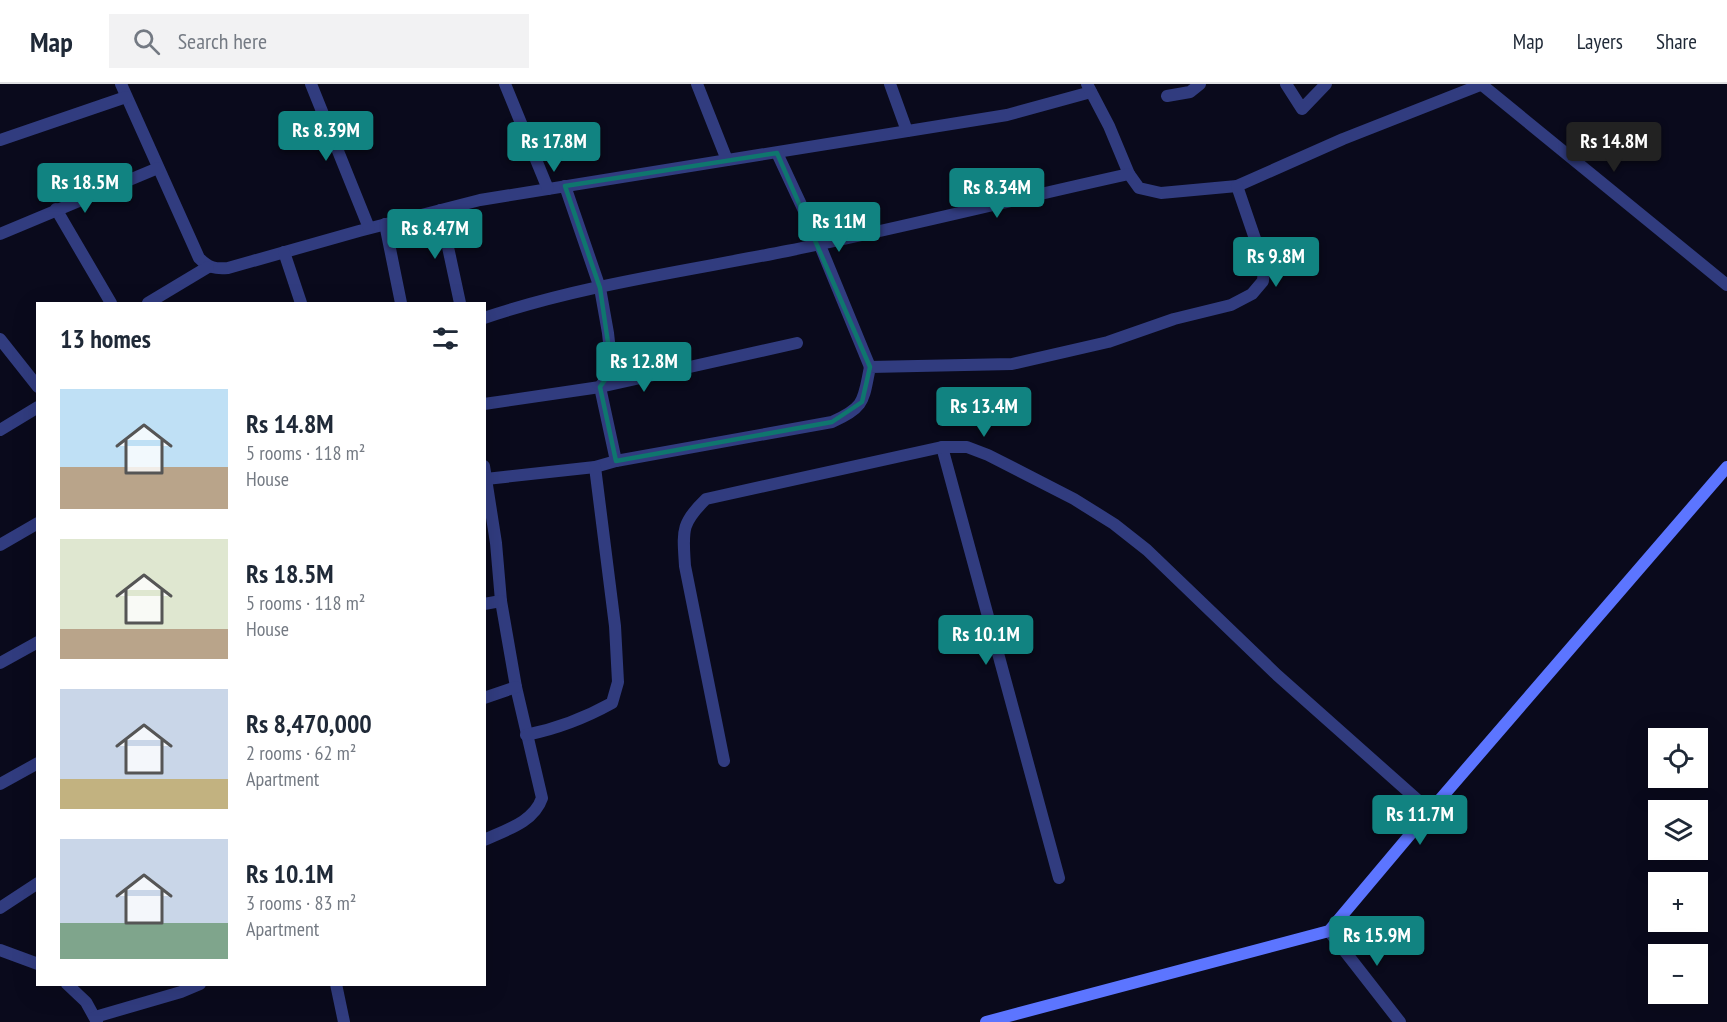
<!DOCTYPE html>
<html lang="en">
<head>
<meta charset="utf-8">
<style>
  body { margin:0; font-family:"PT Sans Narrow",sans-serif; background:#f2f2f3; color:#1f2937; height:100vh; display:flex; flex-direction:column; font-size:22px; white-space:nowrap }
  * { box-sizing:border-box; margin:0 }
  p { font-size:20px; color:#747a83 }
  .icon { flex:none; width:33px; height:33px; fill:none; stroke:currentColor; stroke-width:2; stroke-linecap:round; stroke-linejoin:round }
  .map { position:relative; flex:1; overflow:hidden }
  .details { position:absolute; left:36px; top:218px; width:450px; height:684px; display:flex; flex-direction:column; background:#fff; border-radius:0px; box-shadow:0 6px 24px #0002 }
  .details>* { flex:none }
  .buttons { position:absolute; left:1648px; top:644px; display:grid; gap:12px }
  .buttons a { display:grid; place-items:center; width:60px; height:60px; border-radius:0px; background:#fff; box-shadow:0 6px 24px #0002; font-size:30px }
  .price { position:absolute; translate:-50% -51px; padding:0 14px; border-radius:6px; background:#118381; color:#fff; font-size:20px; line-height:39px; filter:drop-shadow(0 2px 3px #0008) }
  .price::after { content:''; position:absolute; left:50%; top:36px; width:18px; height:14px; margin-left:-9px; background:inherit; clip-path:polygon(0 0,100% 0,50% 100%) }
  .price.current { background:#222; color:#fff }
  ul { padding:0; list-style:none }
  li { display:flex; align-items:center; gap:18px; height:150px; padding:0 24px }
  li span { display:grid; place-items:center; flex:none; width:168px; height:120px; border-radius:0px; color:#555 }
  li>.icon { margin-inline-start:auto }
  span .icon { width:72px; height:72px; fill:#fffc; stroke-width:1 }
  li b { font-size:26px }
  h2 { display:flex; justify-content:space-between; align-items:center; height:72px; padding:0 24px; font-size:26px }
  header { display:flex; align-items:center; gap:36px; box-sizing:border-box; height:84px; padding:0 30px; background:#fff; border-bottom:2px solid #e0e1e3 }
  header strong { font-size:28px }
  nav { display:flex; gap:33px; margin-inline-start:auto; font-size:21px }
  .search { width:420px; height:54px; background:#f2f2f3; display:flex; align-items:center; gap:15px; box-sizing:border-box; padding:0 21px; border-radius:0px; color:#747a83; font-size:22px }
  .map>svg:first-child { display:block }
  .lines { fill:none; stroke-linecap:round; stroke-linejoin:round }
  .street { stroke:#313c7f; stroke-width:12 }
  .secondary { stroke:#5c75ff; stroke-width:12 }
  .marked { fill:none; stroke:#0f766e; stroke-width:4.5; stroke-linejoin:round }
</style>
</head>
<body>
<header>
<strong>Map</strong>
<div class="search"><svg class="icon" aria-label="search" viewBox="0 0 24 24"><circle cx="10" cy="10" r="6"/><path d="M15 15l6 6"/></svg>Search here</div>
<nav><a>Map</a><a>Layers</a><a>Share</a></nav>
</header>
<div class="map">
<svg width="1727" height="938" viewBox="0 0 1727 938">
  <rect width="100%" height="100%" fill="#0a0a1c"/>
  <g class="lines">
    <g class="street">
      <path d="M121,0L199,174C209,184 215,185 228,184L359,147L480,116L1007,31L1091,8"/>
      <path d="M311,0L369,144"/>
      <path d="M505,0L548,105"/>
      <path d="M697,0L727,76"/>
      <path d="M890,0L907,47"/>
      <path d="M1087,0L1109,42L1129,90"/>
      <path d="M1286,0L1302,25L1326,0"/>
      <path d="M1481,0L1727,201"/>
      <path d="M1167,12L1190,8L1200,0"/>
      <path d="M0,56L126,13"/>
      <path d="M777,69L819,159L870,283"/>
      <path d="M565,102L600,204L608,249L612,286L600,303L616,377"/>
      <path d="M56,125L111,219"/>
      <path d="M440,126L460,219"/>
      <path d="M385,140L401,219"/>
      <path d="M0,150L158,84"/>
      <path d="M284,168L301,219"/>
      <path d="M148,219L208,183"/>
      <path d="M484,234C582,201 686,187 787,167C901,144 1015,115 1129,90L1139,104L1161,109L1237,102L1343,55L1483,0"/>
      <path d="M0,255L38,303"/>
      <path d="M484,320L600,303L797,259"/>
      <path d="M0,346L38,323"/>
      <path d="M942,363L1059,794"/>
      <path d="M484,382L496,459L501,517L516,603L542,714C534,738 506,746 484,756"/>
      <path d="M486,395L595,383L616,377L832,338C866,323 863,316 870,283L1012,280L1108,258L1174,235L1231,221L1252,210L1263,197L1264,181L1237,102"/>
      <path d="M0,461L38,439"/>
      <path d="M484,520L501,517"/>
      <path d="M0,579L38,558"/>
      <path d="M484,614L516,603"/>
      <path d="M526,651C556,645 585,634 612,619L618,598L615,542L595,383"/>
      <path d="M724,677L685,482C683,448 680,440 706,415L942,363H967L988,371L1074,415L1114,440L1147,466L1277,591L1430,727"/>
      <path d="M0,700L38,679"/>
      <path d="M0,824L38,799"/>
      <path d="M1329,847L1400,938"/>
      <path d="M0,866L38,880"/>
      <path d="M67,900L86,918L97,938"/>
      <path d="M336,900L344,938"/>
      <path d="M95,933L181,908L200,900"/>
    </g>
    <path class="secondary" d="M986,938L1329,847L1430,727L1727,383"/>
  </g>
  <path class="marked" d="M777,69L870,283L862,318L832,338L616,377L600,303L612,286L600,204L565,102Z"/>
</svg>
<div class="buttons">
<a><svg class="icon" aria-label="locate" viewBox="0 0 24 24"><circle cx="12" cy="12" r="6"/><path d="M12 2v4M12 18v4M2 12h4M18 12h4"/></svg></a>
<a><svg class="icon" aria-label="layers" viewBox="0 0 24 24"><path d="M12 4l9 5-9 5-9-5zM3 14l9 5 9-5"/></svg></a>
<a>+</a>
<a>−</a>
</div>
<b class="price" style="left:326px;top:78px">Rs 8.39M</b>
<b class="price" style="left:554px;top:89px">Rs 17.8M</b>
<b class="price current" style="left:1614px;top:89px">Rs 14.8M</b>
<b class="price" style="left:85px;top:130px">Rs 18.5M</b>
<b class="price" style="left:997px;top:135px">Rs 8.34M</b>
<b class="price" style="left:839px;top:169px">Rs 11M</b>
<b class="price" style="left:435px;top:176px">Rs 8.47M</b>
<b class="price" style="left:1276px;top:204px">Rs 9.8M</b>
<b class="price" style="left:644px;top:309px">Rs 12.8M</b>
<b class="price" style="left:984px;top:354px">Rs 13.4M</b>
<b class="price" style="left:986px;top:582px">Rs 10.1M</b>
<b class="price" style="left:1420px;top:762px">Rs 11.7M</b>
<b class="price" style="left:1377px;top:883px">Rs 15.9M</b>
<section class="details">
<h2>13 homes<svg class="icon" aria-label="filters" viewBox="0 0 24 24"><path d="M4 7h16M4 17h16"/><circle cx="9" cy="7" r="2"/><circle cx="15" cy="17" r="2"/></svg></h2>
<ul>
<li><span style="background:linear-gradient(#bfe0f5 65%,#b9a48a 0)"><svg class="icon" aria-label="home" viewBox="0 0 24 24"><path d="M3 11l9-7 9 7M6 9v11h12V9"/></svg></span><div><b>Rs 14.8M</b><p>5 rooms · 118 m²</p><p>House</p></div></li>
<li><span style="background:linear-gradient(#dfe7d0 75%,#b9a48a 0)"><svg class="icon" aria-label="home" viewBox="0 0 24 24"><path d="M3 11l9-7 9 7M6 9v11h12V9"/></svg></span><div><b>Rs 18.5M</b><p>5 rooms · 118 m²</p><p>House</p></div></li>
<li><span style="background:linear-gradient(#c9d6e8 75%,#c2b280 0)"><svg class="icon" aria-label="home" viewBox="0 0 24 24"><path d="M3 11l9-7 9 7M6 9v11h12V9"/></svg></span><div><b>Rs 8,470,000</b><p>2 rooms · 62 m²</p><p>Apartment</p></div></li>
<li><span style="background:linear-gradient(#c9d6e8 70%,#7fa58c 0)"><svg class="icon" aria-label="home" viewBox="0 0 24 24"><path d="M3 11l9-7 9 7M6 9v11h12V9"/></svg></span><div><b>Rs 10.1M</b><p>3 rooms · 83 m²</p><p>Apartment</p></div></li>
</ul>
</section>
</div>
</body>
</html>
